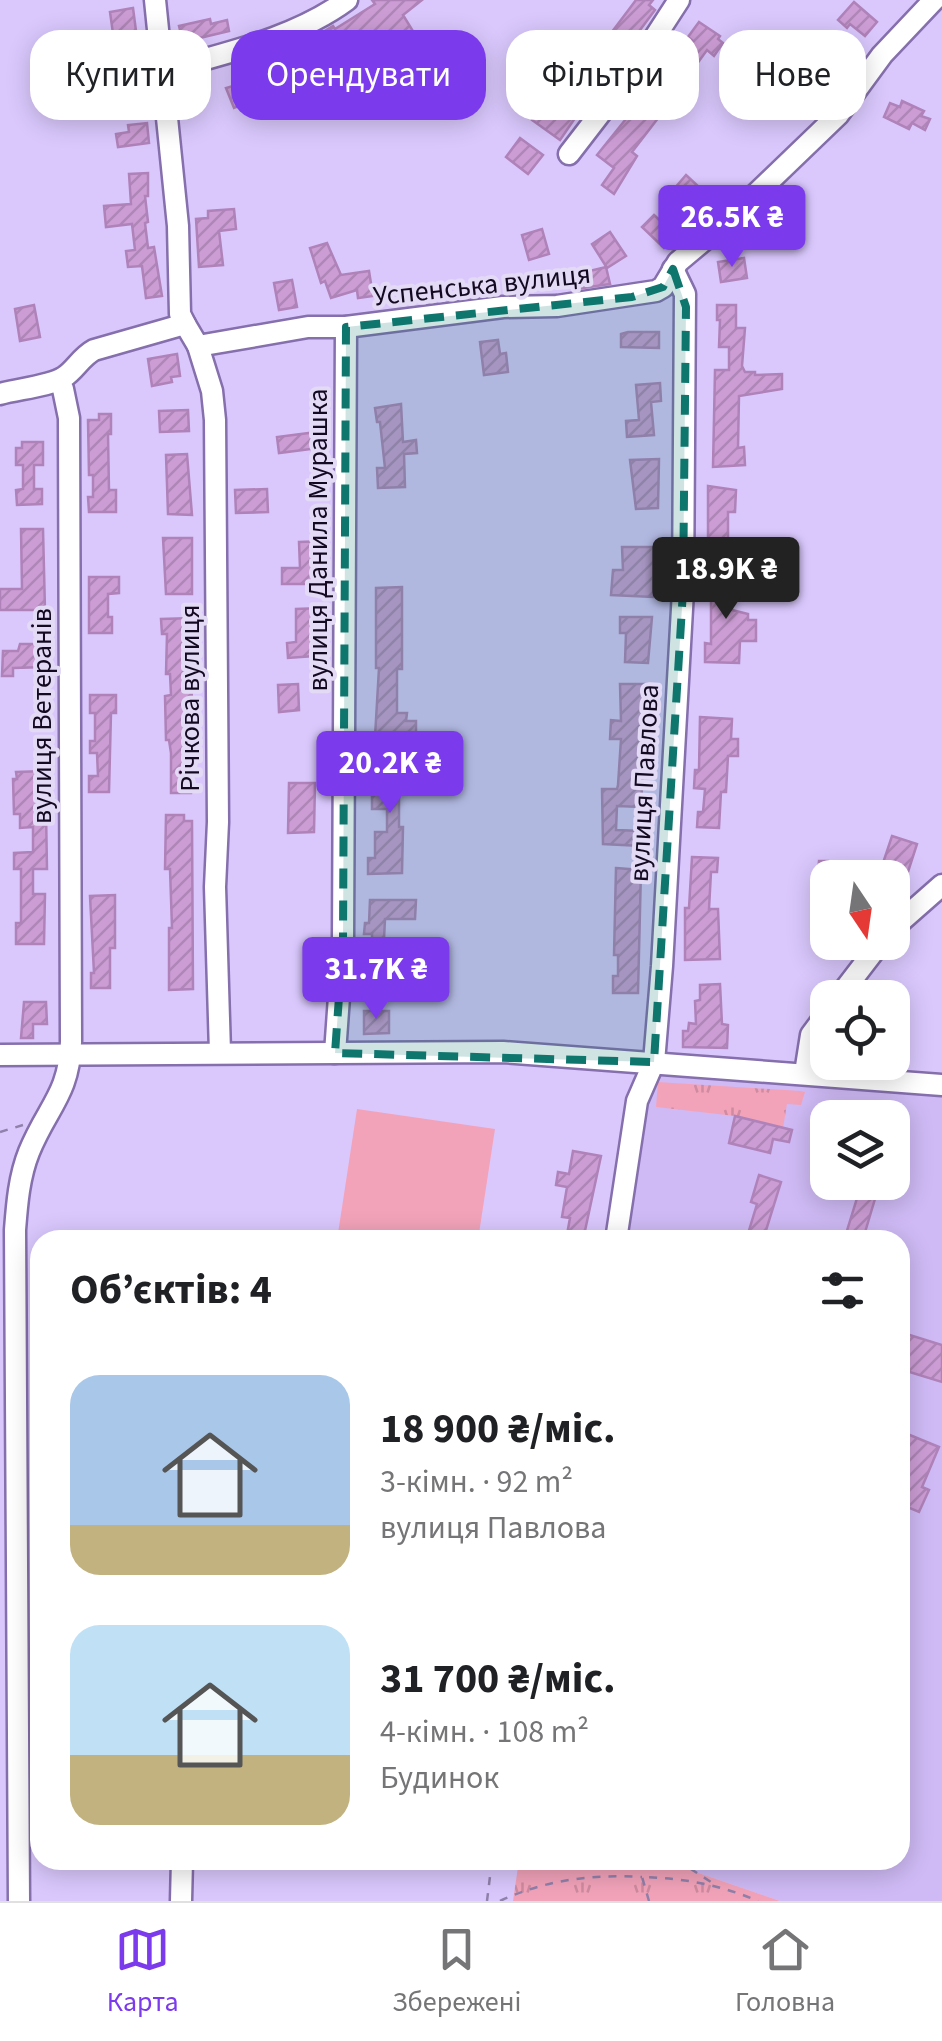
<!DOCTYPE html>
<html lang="uk">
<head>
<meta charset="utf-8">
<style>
  body { margin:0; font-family:"Source Sans 3",sans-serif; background:#f2f2f2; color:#202124; height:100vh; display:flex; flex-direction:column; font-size:38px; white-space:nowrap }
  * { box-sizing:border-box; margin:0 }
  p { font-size:32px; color:#757577 }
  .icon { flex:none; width:55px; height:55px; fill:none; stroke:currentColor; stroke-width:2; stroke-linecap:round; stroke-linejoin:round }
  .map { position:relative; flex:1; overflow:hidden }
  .details { position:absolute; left:30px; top:1230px; width:880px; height:640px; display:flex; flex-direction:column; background:#fff; border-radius:30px; box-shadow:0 5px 25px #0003 }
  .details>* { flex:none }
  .guide { position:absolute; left:30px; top:30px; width:882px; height:90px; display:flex; gap:20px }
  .needle { width:65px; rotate:167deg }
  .fabs { position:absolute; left:810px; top:860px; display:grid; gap:20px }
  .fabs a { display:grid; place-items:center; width:100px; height:100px; border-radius:20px; background:#fff; box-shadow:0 5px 25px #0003; font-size:50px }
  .price { position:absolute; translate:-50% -85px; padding:0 22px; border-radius:10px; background:#7c3aed; color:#fff; font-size:32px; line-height:65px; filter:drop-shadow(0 2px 5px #0008) }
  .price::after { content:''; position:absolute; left:50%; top:60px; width:30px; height:22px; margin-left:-15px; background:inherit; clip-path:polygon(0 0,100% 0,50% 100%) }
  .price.active { background:#222; color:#fff }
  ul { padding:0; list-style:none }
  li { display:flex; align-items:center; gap:30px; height:250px; padding:0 40px }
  li span { display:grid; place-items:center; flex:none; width:280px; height:200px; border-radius:30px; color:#555 }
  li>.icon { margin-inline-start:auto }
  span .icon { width:120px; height:120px; fill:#fffc; stroke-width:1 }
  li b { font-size:42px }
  h2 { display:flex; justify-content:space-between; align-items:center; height:120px; padding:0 40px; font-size:42px }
  .pill { padding:0 35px; border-radius:30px; background:#fff; box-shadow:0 5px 25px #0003; font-size:35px; line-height:90px }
  .pill.active { background:#7c3aed; color:#fff }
  .tabs { display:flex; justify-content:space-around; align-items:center; height:140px; border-top:2px solid #e0e0e0; background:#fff; font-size:28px; color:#757577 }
  .tabs a { display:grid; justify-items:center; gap:5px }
  .tabs .active { color:#7c3aed }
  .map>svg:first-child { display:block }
  .built { fill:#cfbaf5; fill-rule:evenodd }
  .grass { fill:url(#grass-tufts) }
  .park { fill:#f2a3ba }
  .building { fill:url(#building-hatch); stroke:#af82b9; stroke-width:2.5 }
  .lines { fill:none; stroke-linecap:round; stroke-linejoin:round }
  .minor-casing { stroke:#856fac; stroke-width:25 }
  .path { stroke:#9081ab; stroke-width:2.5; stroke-dasharray:8 8; stroke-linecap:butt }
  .minor { stroke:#fff; stroke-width:20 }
  .marked { fill:#0f766e; fill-opacity:0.2; stroke:#0f766e; stroke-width:8; stroke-dasharray:20 12; stroke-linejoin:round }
  .labels { text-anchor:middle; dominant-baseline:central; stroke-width:8; stroke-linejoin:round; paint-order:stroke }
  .street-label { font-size:28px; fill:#130a21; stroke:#e3daf5 }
</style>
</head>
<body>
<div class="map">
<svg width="942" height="1901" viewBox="0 0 942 1901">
  <defs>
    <pattern id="grass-tufts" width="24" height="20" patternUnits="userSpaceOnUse" patternTransform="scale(2.5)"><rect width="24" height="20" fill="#f2a3ba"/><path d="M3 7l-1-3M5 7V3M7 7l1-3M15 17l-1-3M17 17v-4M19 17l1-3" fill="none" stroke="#cf8ba0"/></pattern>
    <pattern id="building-hatch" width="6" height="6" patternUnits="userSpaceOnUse" patternTransform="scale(2.5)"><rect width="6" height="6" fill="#cc9dd5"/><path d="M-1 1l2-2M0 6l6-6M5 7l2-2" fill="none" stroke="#ae86b7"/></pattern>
  </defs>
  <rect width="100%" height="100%" fill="#dac8fd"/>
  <path class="built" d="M653,1072L942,1091V1901H780L661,1860H900V1240H619L628,1177ZM828,1118H892V1182H828Z"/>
  <g class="grass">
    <path d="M658,1082L801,1091L805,1092L801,1105L787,1104L783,1128L735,1116L656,1107Z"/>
    <path d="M519,1860H661L780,1901H513Z"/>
  </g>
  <path class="park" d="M357,1109L495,1129L478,1240H337Z"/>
  <g class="building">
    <path d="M372,0H422L403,15L416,36L383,57L386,62L360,73L344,47L310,68L320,81L308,89L299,75L277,87L280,92L265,100L264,96L234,108L226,88L240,84L278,64L313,38L333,26L335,29L375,4Z"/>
    <path d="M636,0H653L649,5L655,10L634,38L637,40L625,58L619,54L560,140L532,120L544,103L553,110Z"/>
    <path d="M854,2L877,22L865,36L850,24L847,28L838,20Z"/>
    <path d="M133,8L138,46L115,48L110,12Z"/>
    <path d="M210,19L211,24L227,20L229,31L183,42L179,26Z"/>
    <path d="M699,22L720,36L718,39L723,43L714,56L707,50L678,90L681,92L665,115L662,113L632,152L637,156L614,194L602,185L614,168L597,155L642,99L637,95L646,82L651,86L672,57L679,62L693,41L688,37Z"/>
    <path d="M106,79L108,87L118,86L120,101L89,105L86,81Z"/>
    <path d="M789,79L817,101L806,115L778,93Z"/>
    <path d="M902,101L924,111L921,116L930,119L925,130L912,123L909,129L884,117L890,103L900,107Z"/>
    <path d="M147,123L149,143L118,147L116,134L129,132L128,125Z"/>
    <path d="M520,138L543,155L528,174L506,157Z"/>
    <path d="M148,173V196H145L148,222L145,223L148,248L154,247L162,296L146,298L142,266L128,267L126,251L135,250L132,224L106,227L104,206L131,204L129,174Z"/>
    <path d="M686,175L713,200L699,216L689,207L685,212L668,196Z"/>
    <path d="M234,209L236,229L219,231L223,265L199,267L196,219L208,218V211Z"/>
    <path d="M654,215L681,240L672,249L668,244L664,248L642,227Z"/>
    <path d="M542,229L549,254L529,260L522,235Z"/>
    <path d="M610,232L626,256L607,268L592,244Z"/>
    <path d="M327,243L341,275L369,271L373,296L358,298L357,290L331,298L325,281L321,283L310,248Z"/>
    <path d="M744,258L747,278L721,282L718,262Z"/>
    <path d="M606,267L610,284L576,289L573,275Z"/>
    <path d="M292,280L297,307L279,310L274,283Z"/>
    <path d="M34,305L40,337L20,341L15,309Z"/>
    <path d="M717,305H736V328H745L742,366L745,372H755V375L782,374V389L739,396L738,448L744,447L745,465L713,467L715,370H729V347H719L720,320H717Z"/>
    <path d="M628,332H659V348L621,347V334Z"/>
    <path d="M498,340L500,354L506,353L508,372L484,375L480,342Z"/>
    <path d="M177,354L180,376L171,377L172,382L152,386L148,359Z"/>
    <path d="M660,383L661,401L651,402L654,435L627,437L626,421L639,420L636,385Z"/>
    <path d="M401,404L403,442L416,440L417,453L404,454L405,487L378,488L377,468H385L380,422H377L375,408Z"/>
    <path d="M188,410L189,431L160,432L159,411Z"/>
    <path d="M99,414H111V434H108L109,490H116V512H89L88,497H93V475H89L88,420H99Z"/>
    <path d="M317,432L319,448L279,453L277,437Z"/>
    <path d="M22,442H43V465H34V489H42V504L17,505L16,490L23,489V465H16V448H22Z"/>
    <path d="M187,454L192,515L168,514L166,455Z"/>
    <path d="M659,459L658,508L636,509L630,460Z"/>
    <path d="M708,486L736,490L735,512H728V539H734L733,554L708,553Z"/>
    <path d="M267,489L268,512L236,513L235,490Z"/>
    <path d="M21,529H43L45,610H0V589H22Z"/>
    <path d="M163,538H192V594H166Z"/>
    <path d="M325,541V553H320V584H282V568H300L299,542Z"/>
    <path d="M622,547H654L653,597L611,595L613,570H623Z"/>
    <path d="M731,574L732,610L748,614V620H756V641H740L739,663L705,662V643L711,644V597H704L703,575Z"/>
    <path d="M89,577H119V593L108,594V617H112V633H89Z"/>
    <path d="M402,587V669H397V713H407L406,721H416V739L375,737L379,668H376V588Z"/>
    <path d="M322,608L323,627L312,628L314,656L288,658L287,643L296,642V609Z"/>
    <path d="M620,617H652L648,663L625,662L626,633H620Z"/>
    <path d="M193,618V634H183V659H192L191,793H171V753L169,740H166L165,696L171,695L170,674H166L167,634H162L161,619Z"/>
    <path d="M20,644H41V648H45V667L13,668V676H2L3,651H18Z"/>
    <path d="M298,684L299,710L279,712L278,685Z"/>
    <path d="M620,684H647L641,807L617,806L616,830L642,831L641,846L603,844L602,789H617L618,785L621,739H610L611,720L621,721Z"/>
    <path d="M90,695H116V713H111L109,792H89V776H98L97,753H90V741H95V713H90Z"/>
    <path d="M700,717L732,719L731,739H738V756H728L726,792H721L719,828L697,827L698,812H703L705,789L694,788L695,770H699Z"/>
    <path d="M419,760L420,775H399V827H403L402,873L368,874V858H375V832H387V809H372V794H377L376,761Z"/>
    <path d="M45,771L46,787H41V811H46L47,869H33V894H45L44,944H16V923H21V869H14V853L33,852V827L20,828V814H14L13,779H17L16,772Z"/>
    <path d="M289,783H315L314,832L288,833Z"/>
    <path d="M166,815H184V821H192L193,989L169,990V928H172L170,869H165Z"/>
    <path d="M892,836L917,844L908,872L883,863Z"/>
    <path d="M692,857L718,858L717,872H711L709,909H718L720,959L685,960V908H689Z"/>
    <path d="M819,861H828V925L813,923Z"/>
    <path d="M616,868L641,870L638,993H613V976H618V955H614Z"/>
    <path d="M115,895V948H110V988H91V973H94L90,896Z"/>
    <path d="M370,900H416L415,919H385L384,939H372V934H364L365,923H369Z"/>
    <path d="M384,968V975L412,974V989L369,990V969Z"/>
    <path d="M720,984L722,1024L728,1025L727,1048L683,1047V1031H688L689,1023L696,1024L695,1001L700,1000V985Z"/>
    <path d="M24,1002H46L47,1024H33V1038H21Z"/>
    <path d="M364,1011H389V1033L364,1034Z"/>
    <path d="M735,1116L792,1130L789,1142L773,1139L770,1153L729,1143Z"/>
    <path d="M573,1151L601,1156L583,1240H566L570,1218L562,1217L567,1187L556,1185L558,1172L569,1174Z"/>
    <path d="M759,1175L781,1182L763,1240L747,1237L757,1204L751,1202Z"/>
    <path d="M862,1182H880L863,1239L846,1234Z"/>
    <path d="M900,1332L942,1345V1382L900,1369Z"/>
    <path d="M900,1431L939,1447L922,1487L929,1490L919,1512L900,1504Z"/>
  </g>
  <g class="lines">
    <g class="minor-casing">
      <g id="minor">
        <path d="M155,0L178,226L180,314L185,324"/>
        <path d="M162,71C225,53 294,39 347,0"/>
        <path d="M569,154L633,71L679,0"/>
        <path d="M198,346L212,391L215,420L218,822L215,887L220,1052"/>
        <path d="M0,394C17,389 51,386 64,377C75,370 81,357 94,350L185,324L198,346L308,327H346L503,307L557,306L656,291L663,287L678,262L733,216L838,115L882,55L934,0"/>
        <path d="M892,929L942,885"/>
        <path d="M838,998L881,942"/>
        <path d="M335,1053L343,941L346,327"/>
        <path d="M0,1055L503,1052L942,1085"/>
        <path d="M805,1073L811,1035L828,1012"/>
        <path d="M616,1240L637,1101L654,1062L662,966L683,591L685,294L673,269"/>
        <path d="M19,1901L15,1230C17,1204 19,1177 29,1152C47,1107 69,1095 71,1042L69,418L63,389L58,381"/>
        <path d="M181,1901L182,1860"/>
      </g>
    </g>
    <g class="path">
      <path d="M0,1132L23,1125"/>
      <path d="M677,1860L714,1884"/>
      <path d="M487,1901L492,1860"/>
      <path d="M500,1901C545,1880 592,1874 642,1877"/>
      <path d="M649,1901L642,1877C683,1878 721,1885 758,1901"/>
    </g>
    <use href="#minor" class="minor"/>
  </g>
  <path class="marked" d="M673,269L686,307L683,591L654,1062L335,1053L343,941L346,327L632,297L663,287Z"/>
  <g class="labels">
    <g class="street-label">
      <text transform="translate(482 285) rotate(-6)">Успенська вулиця</text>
      <text transform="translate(318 540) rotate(-90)">вулиця Данила Мурашка</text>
      <text transform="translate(190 698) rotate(-90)">Річкова вулиця</text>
      <text transform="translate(42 716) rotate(-90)">вулиця Ветеранів</text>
      <text transform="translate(644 783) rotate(-87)">вулиця Павлова</text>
    </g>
  </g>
</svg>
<div class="fabs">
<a><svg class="needle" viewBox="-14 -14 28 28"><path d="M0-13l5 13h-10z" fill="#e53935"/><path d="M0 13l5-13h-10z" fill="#757577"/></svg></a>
<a><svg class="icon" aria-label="locate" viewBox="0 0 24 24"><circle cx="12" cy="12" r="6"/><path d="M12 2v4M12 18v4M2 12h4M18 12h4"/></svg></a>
<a><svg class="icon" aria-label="layers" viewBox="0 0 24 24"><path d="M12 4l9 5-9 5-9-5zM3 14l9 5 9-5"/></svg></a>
</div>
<b class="price" style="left:732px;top:270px">26.5K ₴</b>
<b class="price active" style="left:726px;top:622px">18.9K ₴</b>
<b class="price" style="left:390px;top:816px">20.2K ₴</b>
<b class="price" style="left:376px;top:1022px">31.7K ₴</b>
<div class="guide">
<a class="pill">Купити</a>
<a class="pill active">Орендувати</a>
<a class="pill">Фільтри</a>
<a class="pill">Нове</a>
</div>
<section class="details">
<h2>Об’єктів: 4<svg class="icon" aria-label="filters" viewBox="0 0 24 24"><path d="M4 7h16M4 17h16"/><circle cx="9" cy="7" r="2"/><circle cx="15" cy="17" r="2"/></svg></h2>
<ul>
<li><span style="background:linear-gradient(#a9c7e8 75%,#c2b280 0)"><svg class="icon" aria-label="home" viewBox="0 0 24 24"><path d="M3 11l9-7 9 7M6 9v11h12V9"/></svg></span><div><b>18 900 ₴/міс.</b><p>3-кімн. · 92 m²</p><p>вулиця Павлова</p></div></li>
<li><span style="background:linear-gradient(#bfe0f5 65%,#c2b280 0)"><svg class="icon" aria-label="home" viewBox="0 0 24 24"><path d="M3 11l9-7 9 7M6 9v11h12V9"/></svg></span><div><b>31 700 ₴/міс.</b><p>4-кімн. · 108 m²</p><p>Будинок</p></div></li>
</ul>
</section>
</div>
<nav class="tabs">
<a class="active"><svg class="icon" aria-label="map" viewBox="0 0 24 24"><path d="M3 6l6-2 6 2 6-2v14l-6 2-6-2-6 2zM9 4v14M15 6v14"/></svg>Карта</a>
<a><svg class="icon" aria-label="saved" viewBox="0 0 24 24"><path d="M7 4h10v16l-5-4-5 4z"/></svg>Збережені</a>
<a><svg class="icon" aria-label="home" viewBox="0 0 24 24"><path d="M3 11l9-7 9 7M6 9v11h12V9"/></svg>Головна</a>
</nav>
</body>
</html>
